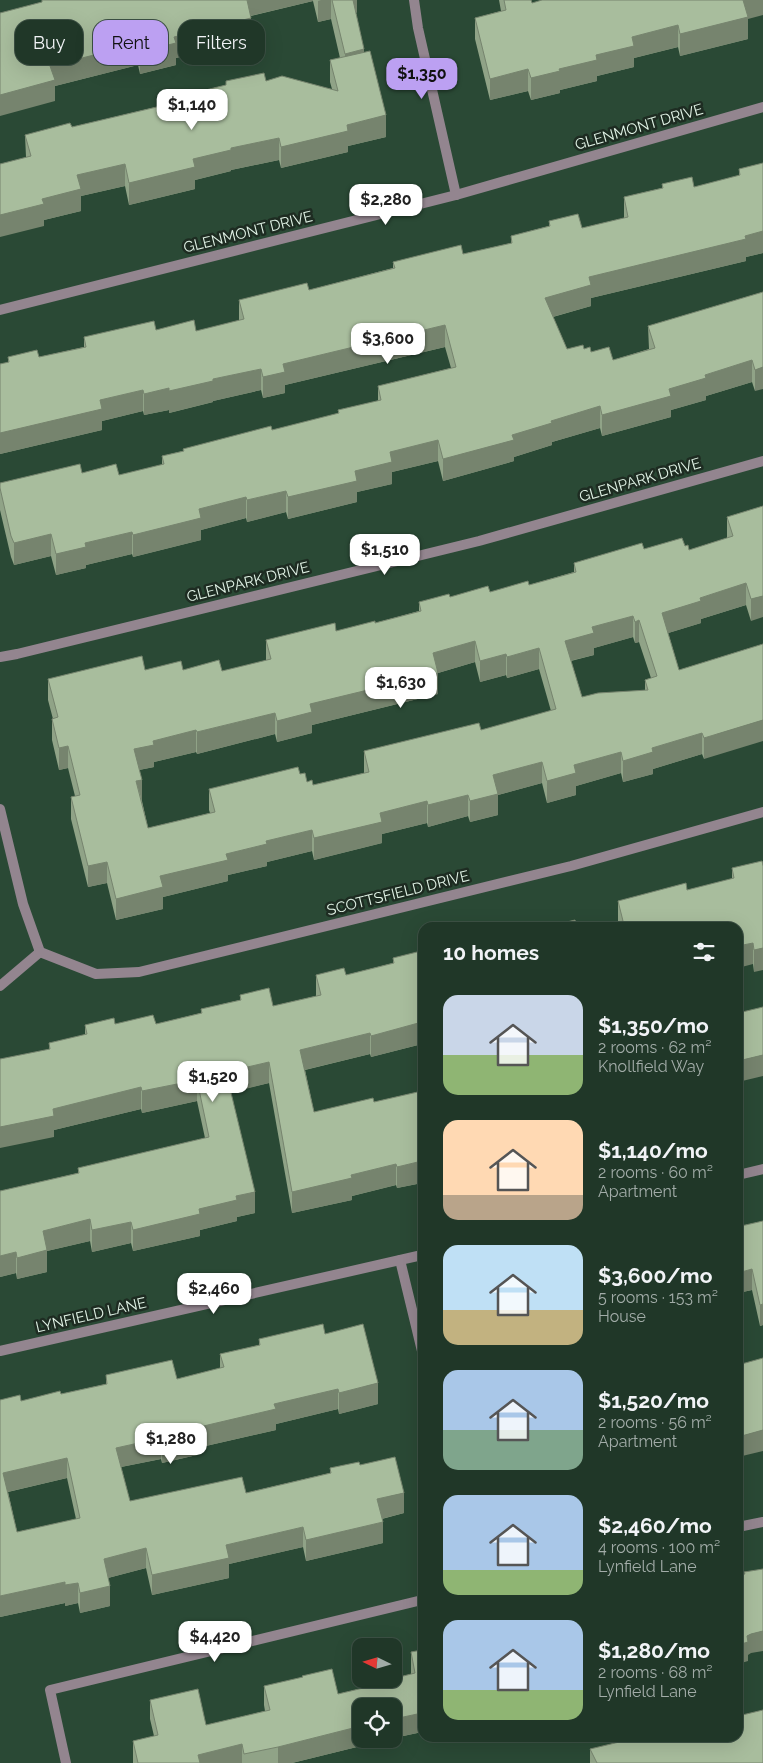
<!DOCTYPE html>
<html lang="en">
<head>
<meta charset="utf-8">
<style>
  body { margin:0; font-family:Raleway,sans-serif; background:#283f30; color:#f1f3f6; height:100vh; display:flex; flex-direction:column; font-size:19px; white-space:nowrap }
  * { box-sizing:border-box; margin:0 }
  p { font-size:16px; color:#a2aca8 }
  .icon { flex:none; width:28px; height:28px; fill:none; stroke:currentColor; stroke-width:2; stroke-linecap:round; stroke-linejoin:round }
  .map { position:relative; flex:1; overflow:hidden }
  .details { position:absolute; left:418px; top:922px; width:325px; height:820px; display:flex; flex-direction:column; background:#203728; border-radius:15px; box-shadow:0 5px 20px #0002,0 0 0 1px #3d5145 }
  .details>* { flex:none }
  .guide { position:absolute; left:15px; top:20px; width:328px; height:45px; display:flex; gap:10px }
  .needle { width:32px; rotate:275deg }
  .buttons { position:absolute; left:352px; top:1638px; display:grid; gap:10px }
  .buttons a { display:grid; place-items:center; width:50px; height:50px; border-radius:10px; background:#203728; box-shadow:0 5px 20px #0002,0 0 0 1px #3d5145; font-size:25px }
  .price { position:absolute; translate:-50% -42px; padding:0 11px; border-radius:10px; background:#fff; color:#222; font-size:16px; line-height:32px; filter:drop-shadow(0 1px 2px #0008) }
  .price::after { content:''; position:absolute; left:50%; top:30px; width:15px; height:11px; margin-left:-8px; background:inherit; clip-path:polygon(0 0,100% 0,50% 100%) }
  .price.selected { background:#bca0f2; color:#111 }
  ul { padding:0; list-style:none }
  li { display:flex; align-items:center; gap:15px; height:125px; padding:0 25px }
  li span { display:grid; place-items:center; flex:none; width:140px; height:100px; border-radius:15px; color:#555 }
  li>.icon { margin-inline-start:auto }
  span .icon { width:60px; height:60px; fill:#fffc; stroke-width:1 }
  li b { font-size:21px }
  h2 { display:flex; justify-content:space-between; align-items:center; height:60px; padding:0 25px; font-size:21px }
  .pill { padding:0 18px; border-radius:15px; background:#203728; box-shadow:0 5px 20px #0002,0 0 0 1px #3d5145; font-size:18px; line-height:45px }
  .pill.selected { background:#bca0f2; color:#111 }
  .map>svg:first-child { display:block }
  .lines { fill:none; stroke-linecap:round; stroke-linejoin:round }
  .minor { stroke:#93858f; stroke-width:10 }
  .wall { fill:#90a387; fill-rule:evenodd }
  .shaded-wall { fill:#76846e }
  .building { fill:#a8bd9d; stroke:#76846e; fill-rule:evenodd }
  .labels { text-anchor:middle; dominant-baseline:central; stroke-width:5; stroke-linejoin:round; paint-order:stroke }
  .street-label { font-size:15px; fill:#e2f4e7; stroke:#1e2c22 }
</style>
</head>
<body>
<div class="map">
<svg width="763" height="1763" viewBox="0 0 763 1763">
  <rect width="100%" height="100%" fill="#2a4935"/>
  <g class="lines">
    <g class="minor">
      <path d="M414,0L418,28L456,195"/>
      <path d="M0,310L456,195L763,107"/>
      <path d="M0,657L17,654L479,541L763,461"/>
      <path d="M0,809L23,904L40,952L0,986"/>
      <path d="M40,952L96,974L139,972L571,866L763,812"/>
      <path d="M738,1175L763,1169"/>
      <path d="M400,1260L422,1351"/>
      <path d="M0,1351L422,1255"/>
      <path d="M738,1527L763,1522"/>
      <path d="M66,1763L50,1690L422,1600"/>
    </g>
  </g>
  <g class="wall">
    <path d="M42,0H357V12L356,13L364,52L386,137L348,146V152L281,168L279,160L231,170V171L195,180V189L129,205L125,186L81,196V211L44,220V226L26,157L25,135L72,127L177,102V97L226,85V81H266L332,89L330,82V60L340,58L331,19L318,22L313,1L251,16V39L176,58V65L140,74L138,65L55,86V101Z"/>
    <path d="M499,0H531L532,3L748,19V39L680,56L678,47L634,58V67L597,76V81L560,90V93L531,100L528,91L490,100L475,39V18L501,11Z"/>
    <path d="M763,163V253L746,257V261L591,298V306L553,317L567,349H584L613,360L649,349L648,326L763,292L755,391L752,382L706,396V400L671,410V417L602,436L600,428L552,442V445L514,457V461L443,481L438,461L392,472V484L357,492V502L288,519L286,512L247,522L246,518L201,530V540L133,557L132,554L86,565V568L56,575L51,556L14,565L11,557L0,510V483L82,473L119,475L162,465V456L183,451V449L272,430L338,414V410L378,401V386L451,368L445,347L285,385V393L263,398L261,390L213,401V402L169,413V410L144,415L143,411L102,421V430L0,454V364L8,363V357H39L84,347V337L156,330L196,331L239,321V300L309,290L393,268V262L463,254L511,243V236L549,226V221L582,228L624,218V197L662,188V184L694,187L739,176V169Z"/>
    <path d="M763,506L751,621L746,605L701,619V623L668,633L679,670L763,644L704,759L702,754L653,769V774L623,782L621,773L576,786V795L547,803L542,783L498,795V815L470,822L468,816L428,827L427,823L382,834V843L314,860L312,851L267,862V866L228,875V881L163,897V909L116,920L107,883L88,887L71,819V797L75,796L68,768L59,770L52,740V719H53L48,700V679L145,670H183L222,671L266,661V640L336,631L375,623L419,611V602L450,597L490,592L529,585L574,572V563L644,549L685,546L689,550L727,538V517ZM633,637L635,643L639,642L651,678L645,680V690L582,697L571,661L594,655V648ZM475,662L480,682L506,675L507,678L539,669L551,711L481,730L364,751V773L313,785L307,782L300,774L209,789V810L210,813L148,828L142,801L139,770L154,767V762L196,752L197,754L275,734L277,742L312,733V725L438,694V673Z"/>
    <path d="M763,866L754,972L753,964L618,922V901L687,890L732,879V868Z"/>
    <path d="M422,955V1044L371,1057L370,1054L305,1070L314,1112L374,1102L422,1091V1183L397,1188L396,1185L352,1196V1200L292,1213L269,1083L230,1092L255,1213L237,1217V1221L200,1230V1236L133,1251L131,1243L92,1252L90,1241L47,1251V1272L17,1279L16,1273L0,1277V1191L78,1173V1168L205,1138L197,1101L142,1113L141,1109L54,1130V1137L49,1043L85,1035V1025L156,1024L201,1013V1009L240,1000V995L273,1006L316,996V975H346L393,963V958Z"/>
    <path d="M763,1221V1325L760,1326L752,1290L738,1293V1222L741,1226Z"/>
    <path d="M325,1334L378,1404L339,1414L338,1409L276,1424V1430L197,1448V1455L162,1463L161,1459L121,1467L130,1501L246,1493L330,1473V1468L360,1465L404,1513L382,1519L383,1543L306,1561L303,1547L229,1564V1578L152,1595L146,1568L108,1578L110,1606L80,1613L78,1603L65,1606V1603L0,1617V1400L21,1401L61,1394L106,1384V1375L177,1379L220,1368V1354L259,1345V1339ZM67,1478L76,1519L17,1532L8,1492Z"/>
    <path d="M422,1650V1732L394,1738V1706L361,1739H392L369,1744L292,1763H133V1741L154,1736L150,1719V1700L206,1725L265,1711L264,1705V1686L338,1694L380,1684V1682L411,1674V1652Z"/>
    <path d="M659,1738H738L763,1763H590V1749Z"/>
  </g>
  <g class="shaded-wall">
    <path d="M246,0H313V1L246,17Z"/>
    <path d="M321,0H331V19L318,22V1Z"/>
    <path d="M352,0H357V12L352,14Z"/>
    <path d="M743,0H763V15L748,19V39L680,56V34Z"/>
    <path d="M251,18V39L176,58V65L140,74V52L174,37Z"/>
    <path d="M678,25V47L634,58V67L597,76V81L560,90V93L531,100V78L559,69L596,55L632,37Z"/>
    <path d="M138,44V65L55,86V101L0,116V95L50,66Z"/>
    <path d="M364,49V71L345,75V54Z"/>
    <path d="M528,69V91L490,100V79Z"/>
    <path d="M386,115V137L348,146V152L281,168V147L347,125Z"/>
    <path d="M279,138V160L231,170V171L195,180V189L129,205V183L193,159L231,148Z"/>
    <path d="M125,164V186L81,196V211L44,220V226L0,237V215L42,199L77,175Z"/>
    <path d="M763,231V253L746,257V261L591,298V306L545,319V298L589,277Z"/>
    <path d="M445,325V347L285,385V393L263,398V377L283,364Z"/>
    <path d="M752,360V382L706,396V400L671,410V417L602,436V415L705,375Z"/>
    <path d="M763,367V389L755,391V370Z"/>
    <path d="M261,369V390L213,401V402L169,413V391L213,379Z"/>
    <path d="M169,388V410L144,415V394Z"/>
    <path d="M143,390V411L102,421V430L0,454V433L100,400Z"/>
    <path d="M600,406V428L552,442V445L514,457V461L443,481V459L512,435L551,421Z"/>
    <path d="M438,440V461L392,472V484L357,492V502L288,519V497L355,471L390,452Z"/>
    <path d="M286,491V512L247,522V500Z"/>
    <path d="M246,497V518L201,530V540L133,557V535L199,509Z"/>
    <path d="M132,532V554L86,565V568L56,575V554L85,543Z"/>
    <path d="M51,534V556L14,565V543Z"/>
    <path d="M746,583V605L701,619V623L662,635V613L700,598Z"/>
    <path d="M763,596V617L751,621V599Z"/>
    <path d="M633,616V637L594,648V655L565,662V641L592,627Z"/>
    <path d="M639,620V642L635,643V622Z"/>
    <path d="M475,641V662L438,673V694L312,725V733L277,742V721L310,704L433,653Z"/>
    <path d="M539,648V669L507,678V657Z"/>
    <path d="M506,654V675L480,682V661Z"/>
    <path d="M275,713V734L197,754V732Z"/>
    <path d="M763,720V741L704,759V738Z"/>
    <path d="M196,730V752L154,762V767L134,771V749L153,741Z"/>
    <path d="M702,733V754L653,769V774L623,782V761L652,748Z"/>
    <path d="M68,746V768L59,770V748Z"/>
    <path d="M621,752V773L576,786V795L547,803V781L574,765Z"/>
    <path d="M542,762V783L498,795V815L470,822V801L493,775Z"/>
    <path d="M142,780V801L136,781Z"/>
    <path d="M468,795V816L428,827V805Z"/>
    <path d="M427,801V823L382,834V843L314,860V838L380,813Z"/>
    <path d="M312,830V851L267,862V866L228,875V881L163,897V909L116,920V899L160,876L266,841Z"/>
    <path d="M107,862V883L88,887V866Z"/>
    <path d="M753,943V964L738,968V946Z"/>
    <path d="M763,948V970L754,972V950Z"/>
    <path d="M422,1022V1044L371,1057V1036Z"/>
    <path d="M370,1033V1054L300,1071V1050Z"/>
    <path d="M763,1055V1076L738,1082V1061Z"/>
    <path d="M269,1062V1083L226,1094V1072Z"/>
    <path d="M197,1080V1101L142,1113V1091Z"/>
    <path d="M141,1087V1109L54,1130V1137L0,1148V1127L53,1109Z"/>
    <path d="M422,1161V1183L397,1188V1167Z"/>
    <path d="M396,1164V1185L352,1196V1200L292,1213V1192L351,1175Z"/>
    <path d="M255,1192V1213L237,1217V1221L200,1230V1236L133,1251V1230L199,1209L236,1196Z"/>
    <path d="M90,1219V1241L47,1251V1272L17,1279V1258L43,1231Z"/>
    <path d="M131,1222V1243L92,1252V1230Z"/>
    <path d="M16,1252V1273L0,1277V1256Z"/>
    <path d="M752,1269V1290L738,1293V1273Z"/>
    <path d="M763,1304V1325L760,1326V1305Z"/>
    <path d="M378,1383V1404L339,1414V1393Z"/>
    <path d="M338,1389V1409L276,1424V1430L197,1448V1455L162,1463V1443L195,1428L274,1404Z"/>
    <path d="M763,1430V1451L738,1457V1437Z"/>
    <path d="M161,1438V1459L116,1468V1448Z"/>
    <path d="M67,1458V1478L3,1493V1473Z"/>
    <path d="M404,1493V1513L377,1520V1499Z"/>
    <path d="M383,1522V1543L306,1561V1540Z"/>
    <path d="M303,1527V1547L229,1564V1578L152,1595V1575L226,1545Z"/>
    <path d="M146,1548V1568L104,1579V1559Z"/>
    <path d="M65,1582V1603L0,1617V1596Z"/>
    <path d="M78,1583V1603L65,1606V1585Z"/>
    <path d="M110,1586V1606L80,1613V1593Z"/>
    <path d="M763,1631V1651L751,1653L748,1655V1661L738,1664V1645L747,1636L751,1634Z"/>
    <path d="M422,1713V1732L394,1738V1719Z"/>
    <path d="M361,1726V1739H392L369,1744L292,1763H278V1747Z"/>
    <path d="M242,1744V1763H198V1755Z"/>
  </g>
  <g class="building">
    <path d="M42,0H247L251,18L174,37L176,43L140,52L138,44L50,66L55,80L0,95V13L42,2Z"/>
    <path d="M332,0H353L364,49L345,54Z"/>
    <path d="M504,0H531L532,3L542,0H743L748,17L680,34L678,25L632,37L634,46L596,55L597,60L559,69L560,71L531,78L528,69L490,79L475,18L506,10Z"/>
    <path d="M370,51L386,115L347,125L348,131L281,147L279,138L231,148V150L193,159L195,167L129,183L125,164L77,175L81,189L42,199L44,204L0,215V164L31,156L25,135L70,123L72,127L178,102L177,97L226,85V81L264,73L266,81L282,76L338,91L330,60Z"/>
    <path d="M763,163V231L745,236L746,239L589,277L591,285L545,298L567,349L583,345L584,349L590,347L591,352L609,347L613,360L655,348L648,326L763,292V367L755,370L752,360L705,375L706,378L669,389L671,396L602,415L600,406L551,421L552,423L512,435L514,440L443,459L438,440L390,452L392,462L355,471L357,481L288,497L286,491L247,500L246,497L199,509L201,518L133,535L132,532L85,543L86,547L56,554L51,534L14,543L11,536L0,488V483L80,464L82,473L116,464L119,475L164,464L162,456L184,451L183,449L271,426L272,430L339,413L338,410L381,400L378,386L456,367L445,325L283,364L285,372L263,377L261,369L213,379V381L169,391V388L144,394L143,390L100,400L102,409L0,433V364L9,362L8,357L37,350L39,357L86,347L84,337L154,321L156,330L194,320L196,331L244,319L239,300L307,283L309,290L395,268L393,262L461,245L463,254L512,243L511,236L550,226L549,221L578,214L582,228L628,217L624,197L663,188L662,184L692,177L694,187L740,175L739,169Z"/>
    <path d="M763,506V596L751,599L746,583L700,598L701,601L662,613L679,670L763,644V720L704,738L702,733L652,748L653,752L623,761L621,752L574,765L576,773L547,781L542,762L493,775L498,794L470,801L468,795L428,805L427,801L380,813L382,822L314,838L312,830L266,841L267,844L226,854L228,860L160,876L163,887L116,899L107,862L88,866L71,797L80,795L68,746L59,748L52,719L58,717L48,679L142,656L145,670L181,661L183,670L219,660L222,671L271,659L266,640L335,623L336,631L375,621V623L421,611L419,602L449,594L450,597L488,586L490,592L528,581L529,585L576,572L574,563L642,543L644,549L682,538L685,546L688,545L689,550L733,536L727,517ZM633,616L635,622L639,620L657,676L645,680L648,690L598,693L582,697L565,641L594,633L592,627ZM475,641L480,661L506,654L507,657L539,648L556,709L481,730L479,723L364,751L369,772L313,785L312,780L307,782L305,773L300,774L298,767L209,789L215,812L148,828L136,781L142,780L134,749L154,745L153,741L196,730L197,732L275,713L277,721L312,712L310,704L438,673L433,653Z"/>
    <path d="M762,861L763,866V948L754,950L753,943L738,946V928H597L623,921L618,901L686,883L687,890L734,878L732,868Z"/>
    <path d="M575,920L577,928H543Z"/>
    <path d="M534,922L535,928H512Z"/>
    <path d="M421,951L422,955V1022L371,1036L370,1033L300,1050L314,1112L373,1098L374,1102L422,1091V1161L397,1167L396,1164L351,1175L352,1178L292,1192L269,1062L226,1072L255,1192L236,1196L237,1200L199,1209L200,1214L133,1230L131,1222L92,1230L90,1219L43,1231L47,1250L17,1258L16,1252L0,1256V1191L79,1173L78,1168L209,1137L197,1080L142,1091L141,1087L53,1109L54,1116L0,1127V1059L50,1049L49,1043L87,1034L85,1025L114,1018L115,1024L153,1015L156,1024L202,1013L201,1009L241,1000L240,995L269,988L273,1006L321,995L316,975L344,968L346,975L394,963L393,958Z"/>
    <path d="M763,1007V1055L738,1061V1013Z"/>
    <path d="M740,1221L741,1226L763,1221V1304L760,1305L752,1269L738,1273V1222Z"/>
    <path d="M323,1324L325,1334L363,1324L378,1383L339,1393L338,1389L274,1404L276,1409L195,1428L197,1435L162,1443L161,1438L116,1448L130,1501L242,1477L246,1493L331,1473L330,1468L359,1462L360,1465L395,1457L404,1493L377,1499L383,1522L306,1540L303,1527L226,1545L229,1558L152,1575L146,1548L104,1559L110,1586L80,1593L78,1583L65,1585V1582L0,1596V1400L20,1395L21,1401L60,1391L61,1394L107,1384L106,1375L172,1360L177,1379L224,1367L220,1354L260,1345L259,1339ZM67,1458L80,1518L17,1532L3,1473Z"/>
    <path d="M763,1358V1430L738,1437V1365Z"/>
    <path d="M763,1569V1631L751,1634L747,1636L748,1642L738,1645V1575L745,1574L744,1572Z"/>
    <path d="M422,1650V1713L394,1719V1706H361V1726L278,1747L244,1754L242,1744L198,1755L200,1763H138L133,1741L158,1735L150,1700L198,1689L206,1725L270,1710L264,1686L303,1677L302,1676L332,1669L338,1694L380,1684V1682L415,1673L411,1652Z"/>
    <path d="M763,1710V1763H597L590,1749L636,1738H738V1716Z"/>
  </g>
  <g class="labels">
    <g class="street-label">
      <text transform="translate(639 127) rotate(-16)">GLENMONT DRIVE</text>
      <text transform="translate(248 232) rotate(-14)">GLENMONT DRIVE</text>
      <text transform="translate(640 480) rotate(-16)">GLENPARK DRIVE</text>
      <text transform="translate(248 582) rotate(-14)">GLENPARK DRIVE</text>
      <text transform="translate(398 893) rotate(-14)">SCOTTSFIELD DRIVE</text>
      <text transform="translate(91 1315) rotate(-13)">LYNFIELD LANE</text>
    </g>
  </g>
</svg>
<div class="buttons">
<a><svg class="needle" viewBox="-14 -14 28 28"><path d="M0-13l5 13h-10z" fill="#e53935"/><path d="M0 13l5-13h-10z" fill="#a2aca8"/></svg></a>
<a><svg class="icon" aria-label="locate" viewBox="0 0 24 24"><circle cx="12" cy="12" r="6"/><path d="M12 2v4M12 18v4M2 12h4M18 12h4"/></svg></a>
</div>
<b class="price selected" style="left:422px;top:100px">$1,350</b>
<b class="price" style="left:192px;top:131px">$1,140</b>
<b class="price" style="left:386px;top:226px">$2,280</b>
<b class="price" style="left:388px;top:365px">$3,600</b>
<b class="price" style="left:385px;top:576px">$1,510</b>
<b class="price" style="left:401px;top:709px">$1,630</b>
<b class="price" style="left:213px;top:1103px">$1,520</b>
<b class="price" style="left:214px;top:1315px">$2,460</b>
<b class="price" style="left:171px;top:1465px">$1,280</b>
<b class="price" style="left:215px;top:1663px">$4,420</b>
<div class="guide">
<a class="pill">Buy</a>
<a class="pill selected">Rent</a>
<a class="pill">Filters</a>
</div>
<section class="details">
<h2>10 homes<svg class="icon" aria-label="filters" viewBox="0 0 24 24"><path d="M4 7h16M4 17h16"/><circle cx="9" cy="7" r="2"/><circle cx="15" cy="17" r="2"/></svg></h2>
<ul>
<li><span style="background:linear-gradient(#c9d6e8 60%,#8fb573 0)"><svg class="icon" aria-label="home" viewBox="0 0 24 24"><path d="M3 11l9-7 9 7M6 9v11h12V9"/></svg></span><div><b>$1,350/mo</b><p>2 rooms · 62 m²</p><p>Knollfield Way</p></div></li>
<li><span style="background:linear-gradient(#ffd9b3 75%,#b9a48a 0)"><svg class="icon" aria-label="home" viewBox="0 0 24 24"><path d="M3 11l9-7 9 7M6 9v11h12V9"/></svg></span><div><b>$1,140/mo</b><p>2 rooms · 60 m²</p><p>Apartment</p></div></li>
<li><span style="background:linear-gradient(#bfe0f5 65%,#c2b280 0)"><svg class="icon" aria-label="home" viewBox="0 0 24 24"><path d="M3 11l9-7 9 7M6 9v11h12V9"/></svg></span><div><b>$3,600/mo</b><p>5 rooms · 153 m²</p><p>House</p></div></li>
<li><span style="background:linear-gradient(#a9c7e8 60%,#7fa58c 0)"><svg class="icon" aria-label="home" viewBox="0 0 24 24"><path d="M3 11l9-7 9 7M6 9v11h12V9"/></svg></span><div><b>$1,520/mo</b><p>2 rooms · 56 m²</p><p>Apartment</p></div></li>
<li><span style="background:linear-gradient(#a9c7e8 75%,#8fb573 0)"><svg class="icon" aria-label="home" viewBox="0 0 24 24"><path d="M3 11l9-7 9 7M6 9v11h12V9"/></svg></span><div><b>$2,460/mo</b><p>4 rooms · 100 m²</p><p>Lynfield Lane</p></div></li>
<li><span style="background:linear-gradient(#a9c7e8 70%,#8fb573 0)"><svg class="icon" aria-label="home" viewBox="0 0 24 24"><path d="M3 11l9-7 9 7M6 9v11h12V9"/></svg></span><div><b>$1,280/mo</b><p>2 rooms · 68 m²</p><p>Lynfield Lane</p></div></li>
</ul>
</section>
</div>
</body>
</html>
